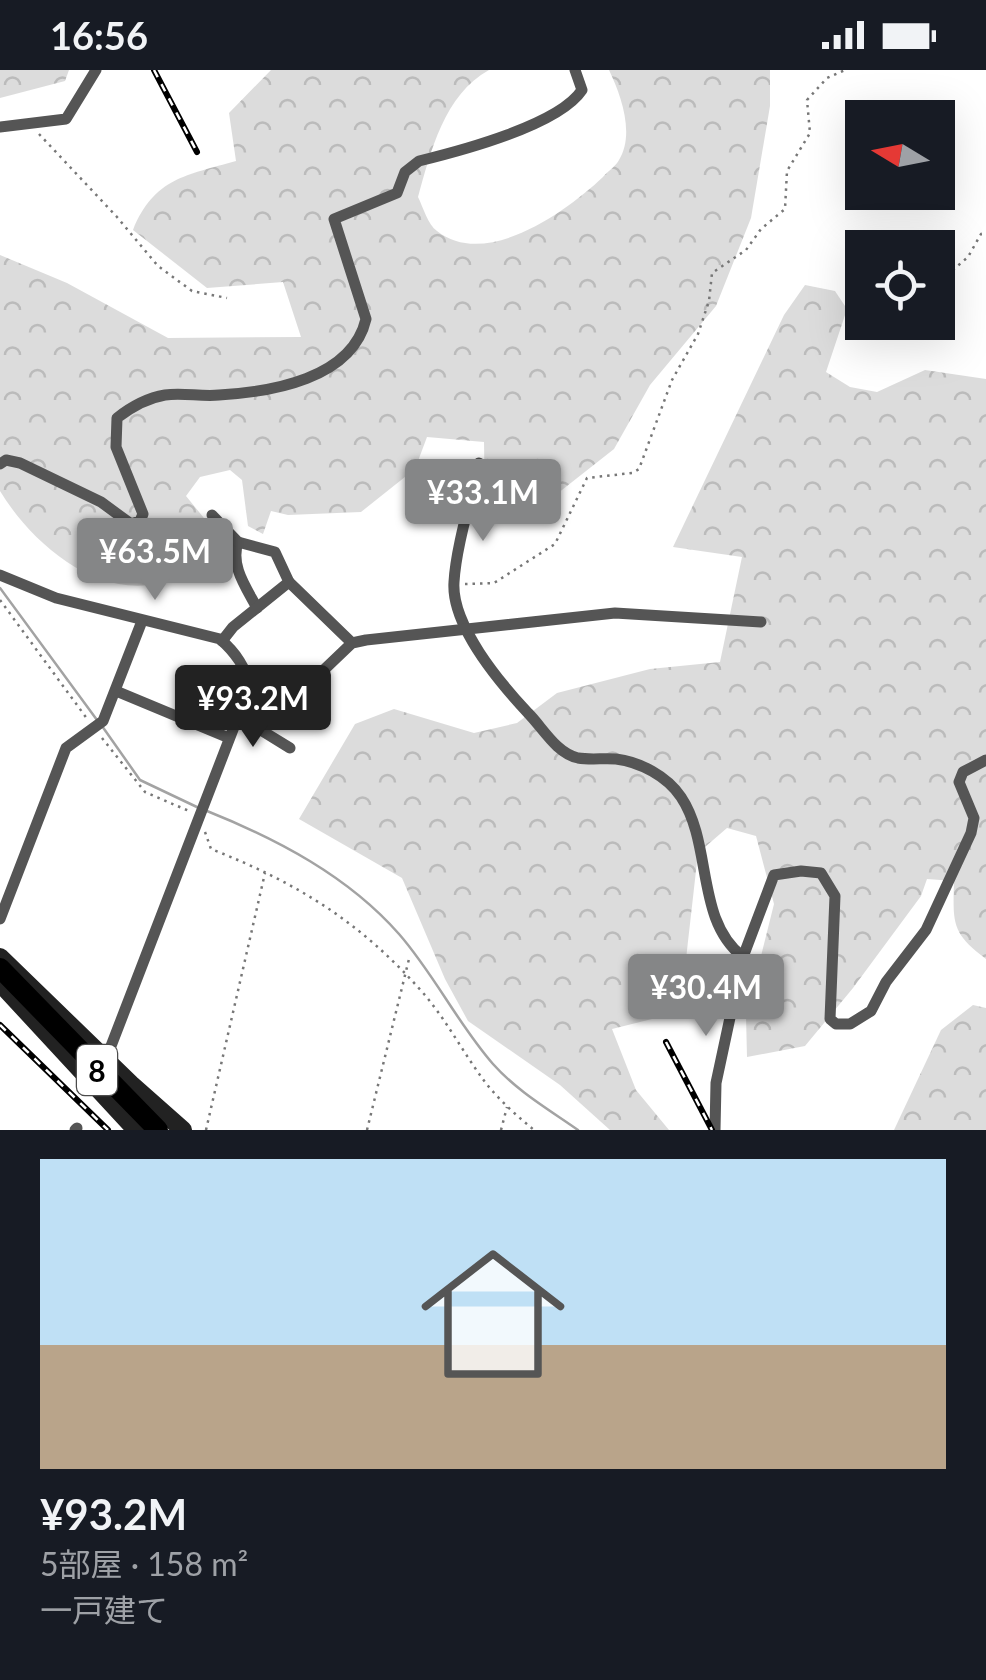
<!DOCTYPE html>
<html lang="ja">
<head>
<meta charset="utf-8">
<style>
  body { margin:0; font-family:Lato,"Noto Sans JP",sans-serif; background:#242831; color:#f1f3f6; height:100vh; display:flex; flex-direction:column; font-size:38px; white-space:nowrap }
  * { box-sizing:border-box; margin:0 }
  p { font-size:32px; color:#9ea1a6 }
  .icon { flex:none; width:55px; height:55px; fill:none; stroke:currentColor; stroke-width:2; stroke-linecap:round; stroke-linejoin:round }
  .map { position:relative; height:1060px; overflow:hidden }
  .drawer { display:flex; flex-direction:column; background:#171b24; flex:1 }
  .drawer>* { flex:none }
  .needle { width:65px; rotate:280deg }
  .fabs { position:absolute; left:845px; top:30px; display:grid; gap:20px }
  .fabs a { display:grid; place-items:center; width:110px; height:110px; border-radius:0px; background:#171b24; box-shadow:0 10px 40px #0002; font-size:50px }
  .price { position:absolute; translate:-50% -85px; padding:0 22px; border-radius:10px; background:#858687; color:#fff; font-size:32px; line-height:65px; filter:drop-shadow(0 2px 5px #0008) }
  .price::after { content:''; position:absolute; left:50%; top:60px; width:30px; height:22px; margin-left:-15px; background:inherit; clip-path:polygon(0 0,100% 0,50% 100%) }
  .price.selected { background:#222; color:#fff }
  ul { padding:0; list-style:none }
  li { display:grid; align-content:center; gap:20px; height:530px; padding:0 40px }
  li+li { border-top:2px solid #363941 }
  li span { display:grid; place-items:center; height:310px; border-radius:0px; color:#555 }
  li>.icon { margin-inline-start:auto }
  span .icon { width:180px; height:180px; fill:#fffc; stroke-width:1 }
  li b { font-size:42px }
  .status { display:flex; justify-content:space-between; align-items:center; height:70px; padding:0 50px; background:#171b24; direction:ltr }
  .status svg { height:28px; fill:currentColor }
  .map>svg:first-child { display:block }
  .forest { fill:url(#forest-crowns) }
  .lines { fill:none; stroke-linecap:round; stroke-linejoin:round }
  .stream { stroke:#a3a3a3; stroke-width:2.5 }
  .trunk-casing { stroke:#dbdbdb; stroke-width:25 }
  .path { stroke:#777; stroke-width:2.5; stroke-dasharray:2.5 5; stroke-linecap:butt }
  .minor { stroke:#555; stroke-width:11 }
  .secondary { stroke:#222; stroke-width:18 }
  .trunk { stroke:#000; stroke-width:20 }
  .rail-casing { stroke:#000; stroke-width:6 }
  .rail { stroke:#fff; stroke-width:2.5; stroke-dasharray:8; stroke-linecap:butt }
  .labels { text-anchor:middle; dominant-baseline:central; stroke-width:10; stroke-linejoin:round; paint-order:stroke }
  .shield { fill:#fff; stroke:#4c4c4c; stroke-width:2.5 }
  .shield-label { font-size:30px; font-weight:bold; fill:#000 }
</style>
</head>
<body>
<div class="status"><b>16:56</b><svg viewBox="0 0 49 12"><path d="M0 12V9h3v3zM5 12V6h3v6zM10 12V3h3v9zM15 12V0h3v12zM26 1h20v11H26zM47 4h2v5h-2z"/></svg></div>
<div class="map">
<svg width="986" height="1060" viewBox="0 0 986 1060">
  <defs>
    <pattern id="forest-crowns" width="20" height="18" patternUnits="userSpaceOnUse" patternTransform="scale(2.5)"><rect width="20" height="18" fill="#dcdcdc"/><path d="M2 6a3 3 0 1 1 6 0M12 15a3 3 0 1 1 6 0" fill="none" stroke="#bbb"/></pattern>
  </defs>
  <rect width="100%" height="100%" fill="#fff"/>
  <g class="forest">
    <path d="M0,0H69L65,11L0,28Z"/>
    <path d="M271,0H489C444,25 431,81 418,127C423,137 428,155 437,161C486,200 567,141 603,107C607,102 616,96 619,90C635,64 621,25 609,0H770V36L751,148L716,236L650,315L614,379L520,453L485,437L484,372L427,367L415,399L361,442L288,445L271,441L263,464L248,456L242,410L230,400L200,407L186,426L208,453L222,480C204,489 177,509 160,513C95,529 31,472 0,421V185L67,213L168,268L301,267L283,212L207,218L133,160C154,108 187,105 236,91L229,43Z"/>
    <path d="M805,215L835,221L847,239L826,302L850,317L877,322L925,300L986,309V889C951,863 953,853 954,811L927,809L921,826L853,918L805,976L747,987L746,946L774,834L756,766L727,758L698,783L680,942L612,959L636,1020L669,1060H610L560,1015L468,951L445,909L402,808L299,749L355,654L394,639L474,663L517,653L557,623L650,599L720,592L742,487L673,477L784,245Z"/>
    <path d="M973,935L986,938V1060H894L941,960Z"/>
  </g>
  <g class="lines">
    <g class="stream">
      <path d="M0,518L97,650"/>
      <path d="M102,656L140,710L199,738"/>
      <path d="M207,741C277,769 348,806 399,864C434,904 458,954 493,994C517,1021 548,1039 578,1060"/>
    </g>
    <g class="trunk-casing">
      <path id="trunk" d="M0,898L158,1060"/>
    </g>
    <g class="path">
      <path d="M39,64L117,147L158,196L192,221L227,228"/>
      <path d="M947,205L968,187L981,164L986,163"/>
      <path d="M465,514L494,513L555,474L587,408L632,403L639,399L672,310L698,264L709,231L712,203L746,180L761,159L785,139L787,101L810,63L807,30L827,8L845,0"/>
      <path d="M0,530L88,650"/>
      <path d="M102,668L145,722L189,741"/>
      <path d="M205,762L211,779C298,813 362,853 424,924C447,951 464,984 485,1012C499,1030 517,1046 534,1060"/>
      <path d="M206,1060L265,803"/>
      <path d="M367,1060L409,889"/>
      <path d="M501,1060L507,1037"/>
    </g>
    <g class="minor">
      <path d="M0,57L66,49L96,0"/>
      <path d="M479,393C471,429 456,477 454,512C451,555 500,613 528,643C543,658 556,683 578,688C590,690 604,688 616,689C640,692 667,706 681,727C713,775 695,850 743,887"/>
      <path d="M0,394L6,390L20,393L101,432L131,454L140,451L143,444L116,377L117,348C131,337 147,328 165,325C182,322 201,327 219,325C271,322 352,309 366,249L334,149L397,123L405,102L419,91C460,81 559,55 582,20L575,0"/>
      <path d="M212,445L238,472C230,496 246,517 257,538"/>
      <path d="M0,505L56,528L220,569C234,581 248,599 249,618L106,989"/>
      <path d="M289,512L352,573"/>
      <path d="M222,571L233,557L289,512L275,482L238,472"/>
      <path d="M249,618L285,637L352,573L366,570L615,543L761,552"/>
      <path d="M116,621L229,668"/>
      <path d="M238,646L290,678"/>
      <path d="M0,849L66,678L103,651L142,551"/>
      <path d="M75,1060L77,1058"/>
      <path d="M715,1060L716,1013L743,887L774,805L801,801L821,803L835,826L830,949L836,954H850L871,941L886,912L926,860L971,763L974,748L959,712L963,702L986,690"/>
    </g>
    <g class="secondary">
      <path d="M0,887L131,1014L183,1060"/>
      <path d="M0,913L136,1060"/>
    </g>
    <use href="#trunk" class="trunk"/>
    <g class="rail-casing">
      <g id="rail">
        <path d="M154,0L197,82"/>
        <path d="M0,955L108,1060"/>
        <path d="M666,972L712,1060"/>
      </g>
    </g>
    <use href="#rail" class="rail"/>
  </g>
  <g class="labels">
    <rect class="shield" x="77" y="975" width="40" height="50" rx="8"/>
    <g class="shield-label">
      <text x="97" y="1000">8</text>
    </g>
  </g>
</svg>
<div class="fabs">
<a><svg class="needle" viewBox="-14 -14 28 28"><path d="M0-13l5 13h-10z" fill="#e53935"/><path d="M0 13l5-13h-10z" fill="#9ea1a6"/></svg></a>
<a><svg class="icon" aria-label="locate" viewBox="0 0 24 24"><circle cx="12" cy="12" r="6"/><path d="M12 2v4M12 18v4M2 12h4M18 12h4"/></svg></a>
</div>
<b class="price" style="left:483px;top:474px">¥33.1M</b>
<b class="price" style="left:155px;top:533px">¥63.5M</b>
<b class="price selected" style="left:253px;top:680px">¥93.2M</b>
<b class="price" style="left:706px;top:969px">¥30.4M</b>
</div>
<section class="drawer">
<ul>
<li><span style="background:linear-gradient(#bfe0f5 60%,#b9a48a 0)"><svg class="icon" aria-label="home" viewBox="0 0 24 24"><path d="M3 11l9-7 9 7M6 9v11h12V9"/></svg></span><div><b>¥93.2M</b><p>5部屋 · 158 m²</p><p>一戸建て</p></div></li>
</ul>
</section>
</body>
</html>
